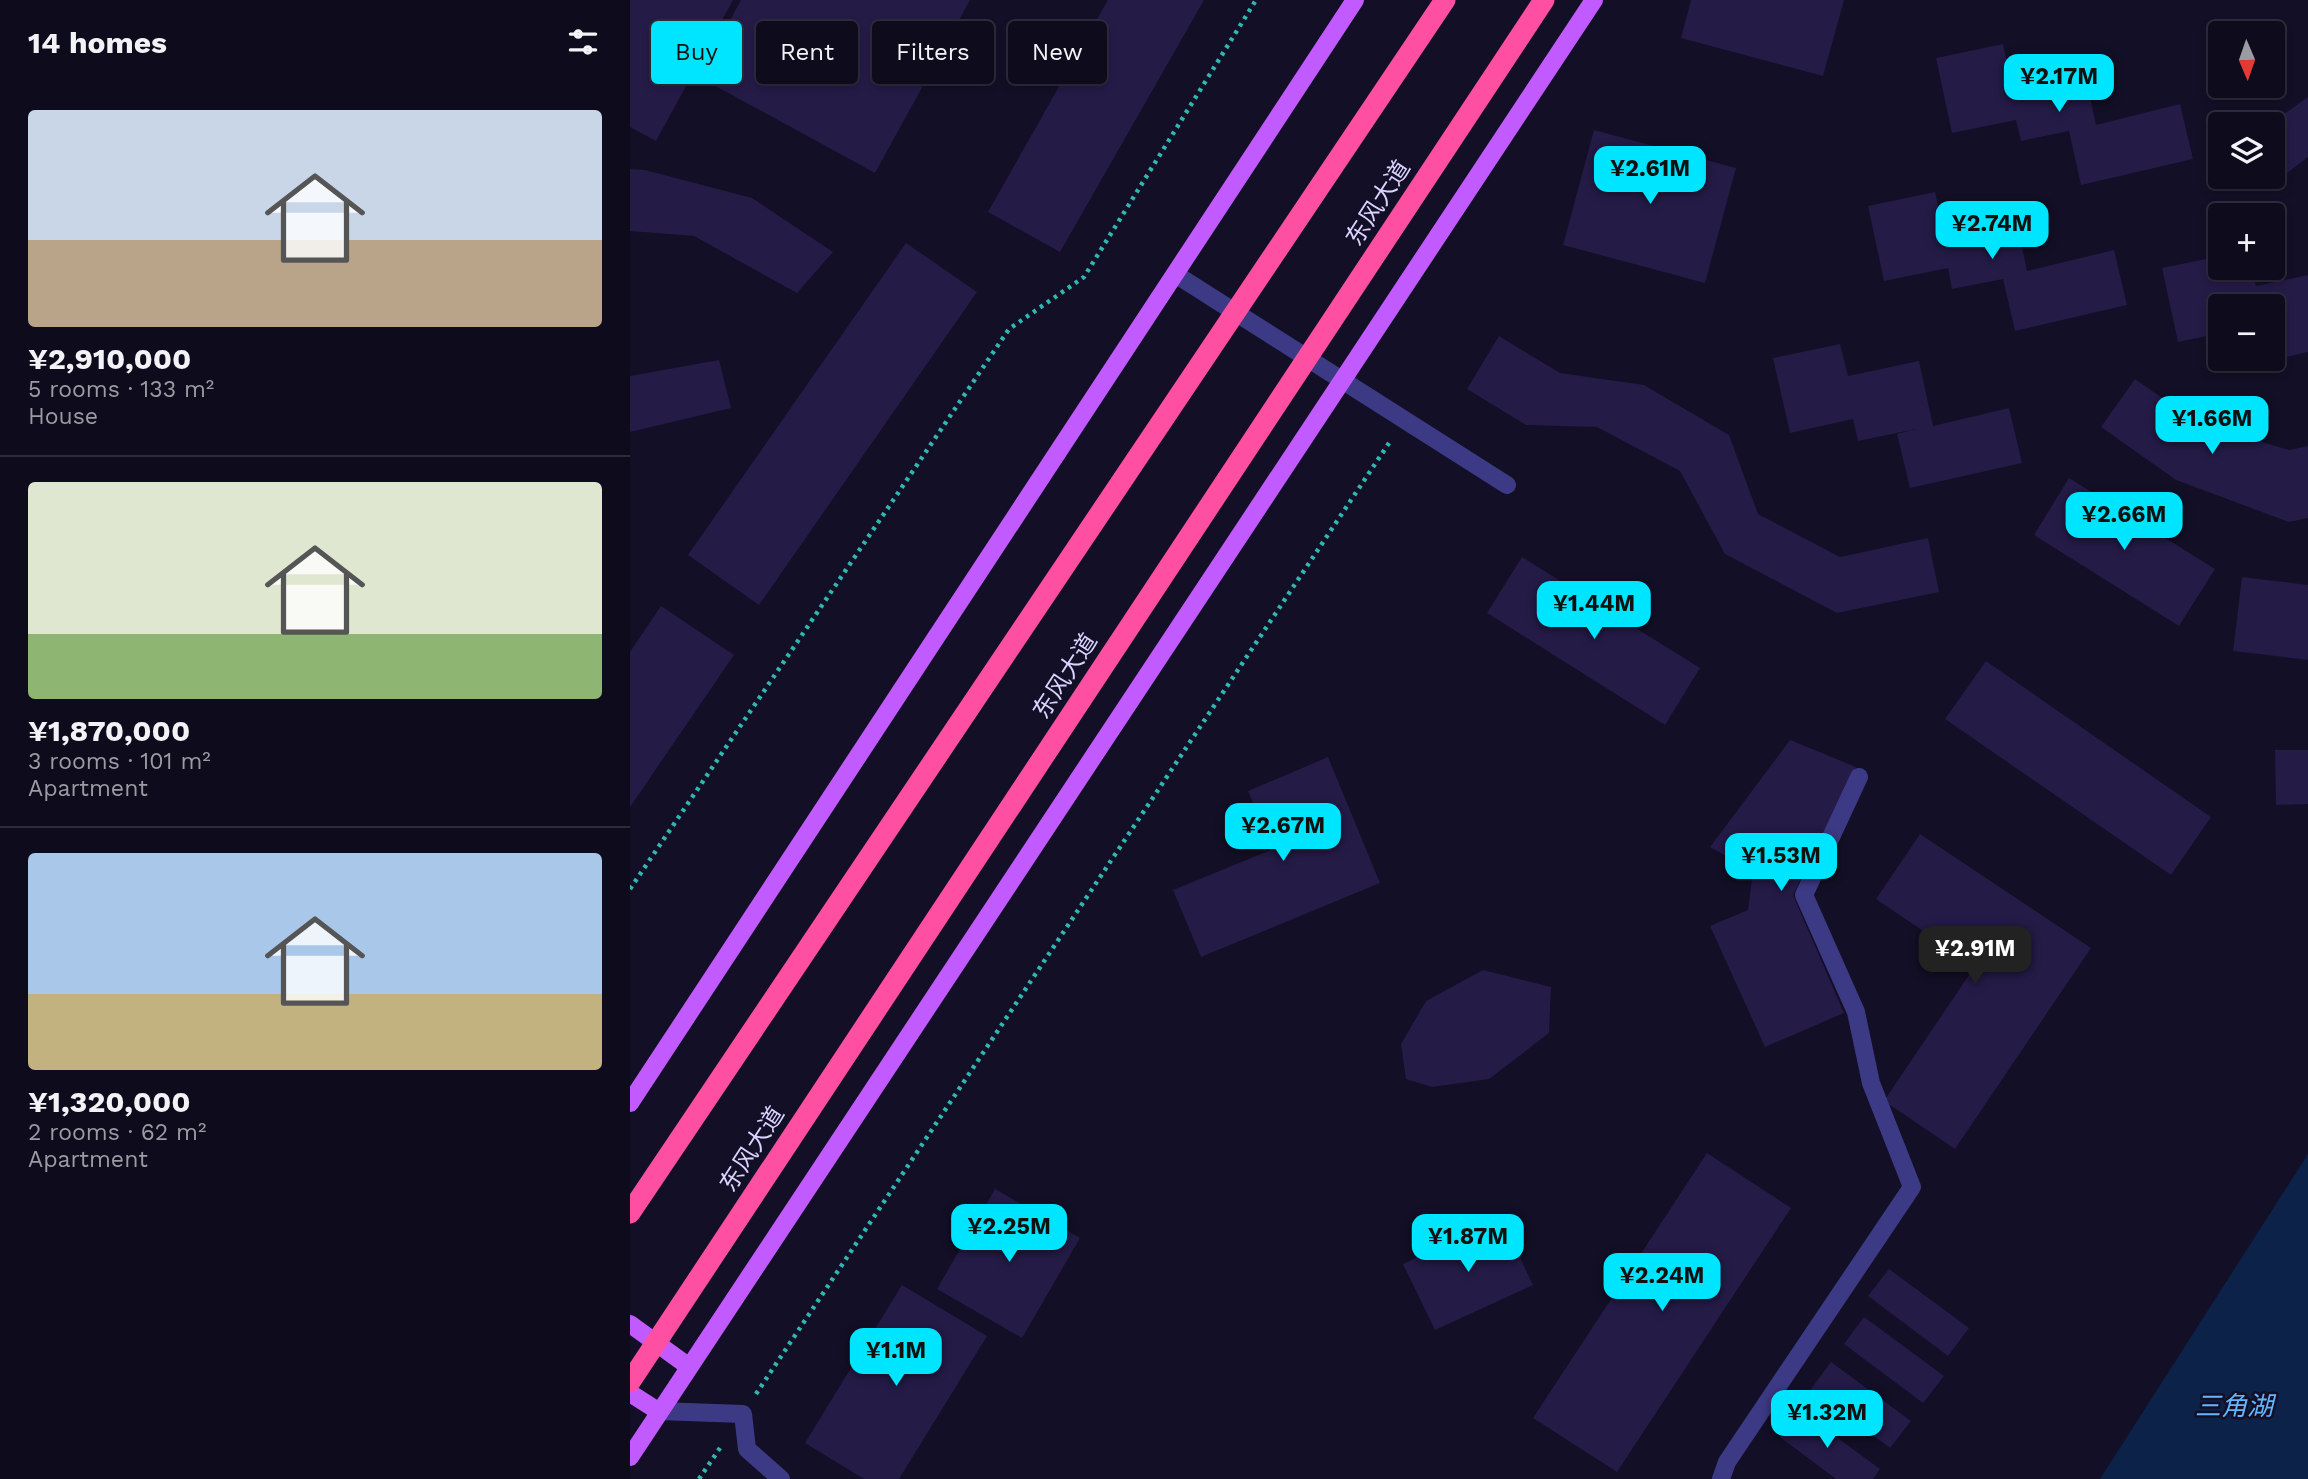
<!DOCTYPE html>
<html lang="en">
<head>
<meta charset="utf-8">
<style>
  body { margin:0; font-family:"Work Sans","Noto Sans SC",sans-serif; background:#1c1929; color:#f1f3f6; height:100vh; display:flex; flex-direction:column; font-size:26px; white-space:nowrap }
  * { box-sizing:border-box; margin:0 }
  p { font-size:23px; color:#9b9ba3 }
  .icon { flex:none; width:38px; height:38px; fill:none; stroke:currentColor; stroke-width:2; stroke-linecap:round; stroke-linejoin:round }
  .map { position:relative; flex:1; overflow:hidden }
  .panel { display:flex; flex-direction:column; background:#0e0b1c; width:630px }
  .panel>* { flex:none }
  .top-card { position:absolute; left:21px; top:21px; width:665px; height:63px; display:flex; gap:14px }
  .needle { width:46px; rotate:178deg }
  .tools { position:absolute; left:1578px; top:21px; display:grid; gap:14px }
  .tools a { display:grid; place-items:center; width:77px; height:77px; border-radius:7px; background:#0e0b1c; box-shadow:0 4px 10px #0003,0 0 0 2px #2e2b3b; font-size:35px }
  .price { position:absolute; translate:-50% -60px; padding:0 16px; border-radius:14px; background:#00e5ff; color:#111; font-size:23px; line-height:46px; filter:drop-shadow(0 2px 4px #0008) }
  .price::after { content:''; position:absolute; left:50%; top:42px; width:21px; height:16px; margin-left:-10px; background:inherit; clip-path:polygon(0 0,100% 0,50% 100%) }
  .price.active { background:#222; color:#fff }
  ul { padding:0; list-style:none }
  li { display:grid; align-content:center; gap:14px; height:371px; padding:0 28px }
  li+li { border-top:2px solid #2e2b3b }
  li span { display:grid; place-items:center; height:217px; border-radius:7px; color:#555 }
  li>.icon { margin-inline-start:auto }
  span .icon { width:126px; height:126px; fill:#fffc; stroke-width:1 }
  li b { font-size:30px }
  h2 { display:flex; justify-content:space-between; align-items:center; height:84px; padding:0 28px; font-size:30px }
  .tag { padding:0 24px; border-radius:7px; background:#0e0b1c; box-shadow:0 4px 10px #0003,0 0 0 2px #2e2b3b; font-size:24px; line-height:63px }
  .tag.active { background:#00e5ff; color:#111 }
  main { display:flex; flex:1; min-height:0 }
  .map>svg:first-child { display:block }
  .water { fill:#0c2248 }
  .building { fill:#241b47 }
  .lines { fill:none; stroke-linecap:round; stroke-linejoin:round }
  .path { stroke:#2fb8b0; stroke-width:4.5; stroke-dasharray:3.5 5; stroke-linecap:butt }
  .minor { stroke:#3d3a85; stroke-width:18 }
  .major { stroke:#c25bff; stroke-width:18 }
  .highway { stroke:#ff4fa3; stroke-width:21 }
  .labels { text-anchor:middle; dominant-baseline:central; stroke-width:5; stroke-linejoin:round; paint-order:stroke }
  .street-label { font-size:24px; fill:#d9d4ff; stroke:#130f26 }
  .water-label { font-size:26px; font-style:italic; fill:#62b6ff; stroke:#130f26 }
</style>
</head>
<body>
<main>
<section class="panel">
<h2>14 homes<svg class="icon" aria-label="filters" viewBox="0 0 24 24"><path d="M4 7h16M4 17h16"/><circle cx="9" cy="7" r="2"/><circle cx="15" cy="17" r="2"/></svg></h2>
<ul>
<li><span style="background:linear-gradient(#c9d6e8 60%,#b9a48a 0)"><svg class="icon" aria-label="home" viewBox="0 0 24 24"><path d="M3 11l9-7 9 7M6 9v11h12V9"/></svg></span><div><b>¥2,910,000</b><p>5 rooms · 133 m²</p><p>House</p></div></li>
<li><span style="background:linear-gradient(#dfe7d0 70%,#8fb573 0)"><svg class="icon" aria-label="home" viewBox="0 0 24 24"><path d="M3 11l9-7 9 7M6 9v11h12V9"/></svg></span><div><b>¥1,870,000</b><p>3 rooms · 101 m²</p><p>Apartment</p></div></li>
<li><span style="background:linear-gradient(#a9c7e8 65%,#c2b280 0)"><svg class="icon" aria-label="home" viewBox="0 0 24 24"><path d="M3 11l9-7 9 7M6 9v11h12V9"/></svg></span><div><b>¥1,320,000</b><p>2 rooms · 62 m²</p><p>Apartment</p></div></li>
</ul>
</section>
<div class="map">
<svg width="1678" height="1479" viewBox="0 0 1678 1479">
  <rect width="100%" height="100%" fill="#130f26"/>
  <path class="water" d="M1678,1154V1479H1470Z"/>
  <g class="building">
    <path d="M0,0H103L26,141L0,127Z"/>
    <path d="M111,0H340L245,173L69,77Z"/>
    <path d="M478,0H574L430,252L358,212Z"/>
    <path d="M1061,0H1214L1193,76L1051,38Z"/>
    <path d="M1373,44L1380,76L1452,61L1466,125L1550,104L1563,159L1451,185L1439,131L1391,141L1386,120L1322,133L1306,58Z"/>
    <path d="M1678,97V157L1637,188L1629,177H1643V124H1640Z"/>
    <path d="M964,130L1106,168L1075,283L933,245Z"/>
    <path d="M0,169L15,170L122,198L203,252L167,293L64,236L0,231Z"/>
    <path d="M1305,192L1312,225L1384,209L1397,271L1484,250L1497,305L1385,331L1373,279L1322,289L1318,268L1254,281L1238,206Z"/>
    <path d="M276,243L347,292L129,605L58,555Z"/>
    <path d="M1591,256V268H1622L1626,286L1678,275V352L1606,368L1604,359H1643V306H1591V333L1548,342L1532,268Z"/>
    <path d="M869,336L930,373L1014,385L1099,435L1128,514L1210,557L1298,538L1309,592L1207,613L1095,554L1050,471L967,427L896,425L837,389Z"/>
    <path d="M1210,344L1218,376L1289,361L1303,426L1379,408L1392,463L1280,488L1267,434L1286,429L1228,441L1223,419L1160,433L1143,358Z"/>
    <path d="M89,360L101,408L0,432V376Z"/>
    <path d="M1505,379L1568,423L1659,450L1678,446V518L1659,522L1546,480L1471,427Z"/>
    <path d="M1439,478L1585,569L1549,626L1404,535Z"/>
    <path d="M892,557L1070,668L1035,725L857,613Z"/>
    <path d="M1612,577L1678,585V660L1603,651Z"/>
    <path d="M31,606L104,655L0,807V652Z"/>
    <path d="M1356,661L1581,817L1541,875L1315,719Z"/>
    <path d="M1160,740L1226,767L1163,895L1214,1013L1135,1047L1080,926L1118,910L1123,871L1080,847Z"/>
    <path d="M1645,750H1678V804L1646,805Z"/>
    <path d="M698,757L750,883L571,957L543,890L643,849L618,791Z"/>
    <path d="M1290,834L1461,948L1325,1149L1254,1101L1345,966L1246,899Z"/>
    <path d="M853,970L921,987L919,1033L859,1079L802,1087L776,1079L771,1044L796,1001Z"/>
    <path d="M1077,1153L1161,1208L987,1472L903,1418Z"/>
    <path d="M365,1189L450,1238L392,1338L307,1289Z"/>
    <path d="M871,1218L903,1285L805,1330L773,1264Z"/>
    <path d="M1259,1269L1339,1328L1318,1356L1238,1296Z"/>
    <path d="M272,1285L357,1336L269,1479H234L175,1443Z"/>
    <path d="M1234,1317L1314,1376L1293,1403L1214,1344Z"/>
    <path d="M1201,1362L1281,1421L1260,1448L1181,1389Z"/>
    <path d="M1170,1410L1250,1469L1243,1479H1206L1150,1437Z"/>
  </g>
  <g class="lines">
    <g class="path">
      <path d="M0,889L379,329L454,277L626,0"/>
      <path d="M126,1394L761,440"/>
      <path d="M69,1479L92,1445"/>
    </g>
    <g class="minor">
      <path d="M545,274L877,485"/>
      <path d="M28,1411L113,1414L117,1449L151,1479"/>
      <path d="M1091,1479L1097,1462L1282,1187L1241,1083L1226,1012L1174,895L1229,777"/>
    </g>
    <g class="major">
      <path d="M0,1103L725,0"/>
      <path d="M0,1324L58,1366"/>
      <path d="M0,1393L28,1411"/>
      <path d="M0,1457L964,0"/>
    </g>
    <g class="highway">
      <path d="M0,1213L815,0"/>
      <path d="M0,1382L914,0"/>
    </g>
  </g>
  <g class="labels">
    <g class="street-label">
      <text transform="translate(748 203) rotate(-57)">东风大道</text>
      <text transform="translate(435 676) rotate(-57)">东风大道</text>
      <text transform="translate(122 1149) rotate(-57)">东风大道</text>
    </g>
    <g class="water-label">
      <text x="1604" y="1406">三角湖</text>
    </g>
  </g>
</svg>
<div class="tools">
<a><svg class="needle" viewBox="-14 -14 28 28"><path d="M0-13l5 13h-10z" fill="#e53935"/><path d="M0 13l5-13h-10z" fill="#9b9ba3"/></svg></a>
<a><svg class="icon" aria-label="layers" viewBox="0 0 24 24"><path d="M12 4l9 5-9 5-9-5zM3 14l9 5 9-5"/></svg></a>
<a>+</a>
<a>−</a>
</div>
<b class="price" style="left:1429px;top:114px">¥2.17M</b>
<b class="price" style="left:1020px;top:206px">¥2.61M</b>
<b class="price" style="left:1362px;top:261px">¥2.74M</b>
<b class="price" style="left:1582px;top:456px">¥1.66M</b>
<b class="price" style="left:1494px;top:552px">¥2.66M</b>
<b class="price" style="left:964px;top:641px">¥1.44M</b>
<b class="price" style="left:653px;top:863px">¥2.67M</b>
<b class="price" style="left:1151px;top:893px">¥1.53M</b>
<b class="price active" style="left:1345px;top:986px">¥2.91M</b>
<b class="price" style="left:379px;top:1264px">¥2.25M</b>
<b class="price" style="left:838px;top:1274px">¥1.87M</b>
<b class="price" style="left:1032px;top:1313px">¥2.24M</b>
<b class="price" style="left:266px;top:1388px">¥1.1M</b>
<b class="price" style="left:1197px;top:1450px">¥1.32M</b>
<div class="top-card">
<a class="tag active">Buy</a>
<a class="tag">Rent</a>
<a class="tag">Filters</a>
<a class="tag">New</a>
</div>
</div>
</main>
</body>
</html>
